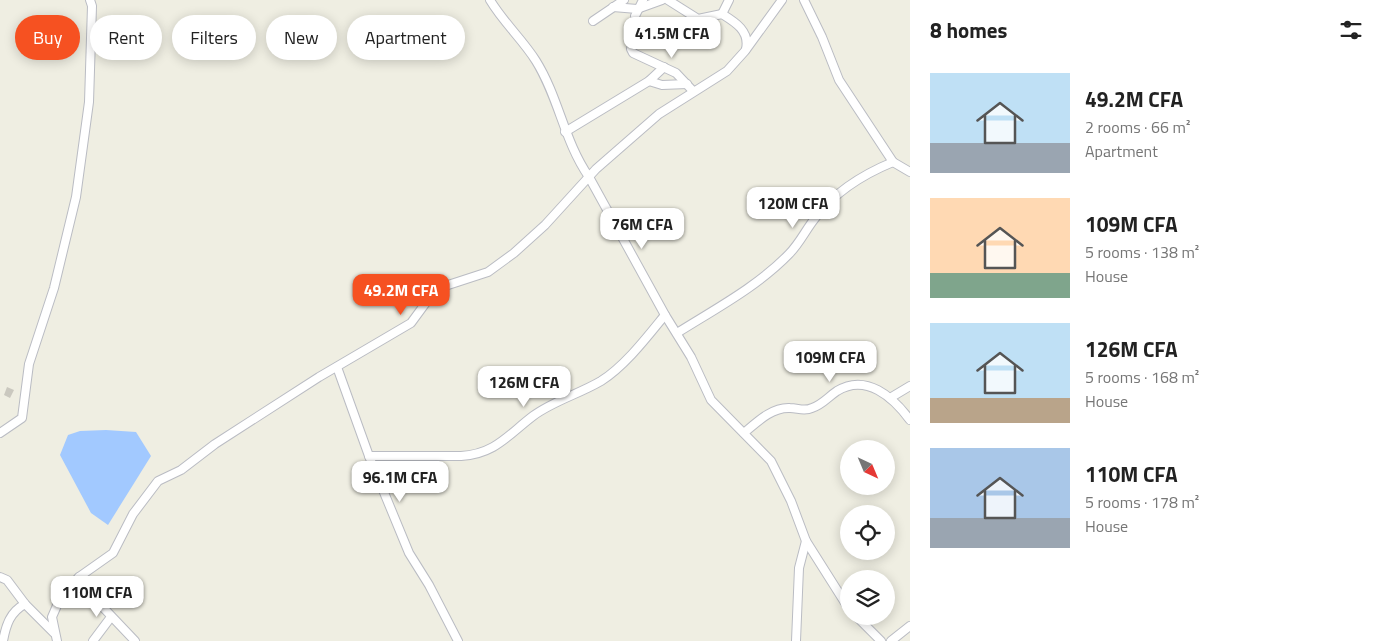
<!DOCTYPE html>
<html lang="en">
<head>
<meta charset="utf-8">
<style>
  body { margin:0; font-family:"Titillium Web",sans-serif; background:#f2f2f2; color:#222; height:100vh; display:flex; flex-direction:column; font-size:19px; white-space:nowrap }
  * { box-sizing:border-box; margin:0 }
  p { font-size:16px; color:#767676 }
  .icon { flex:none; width:28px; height:28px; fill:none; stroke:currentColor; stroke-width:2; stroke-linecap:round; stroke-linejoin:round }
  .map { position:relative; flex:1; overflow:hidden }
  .sheet { display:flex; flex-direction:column; background:#fff; width:475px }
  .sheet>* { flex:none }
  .banner { position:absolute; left:15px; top:15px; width:475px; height:45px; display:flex; gap:10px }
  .needle { width:32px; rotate:136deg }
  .buttons { position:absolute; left:840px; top:440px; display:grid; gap:10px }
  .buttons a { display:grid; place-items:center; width:55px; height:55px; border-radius:50%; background:#fff; box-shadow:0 2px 12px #0003; font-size:25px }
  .price { position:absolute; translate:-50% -42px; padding:0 11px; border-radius:10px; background:#fff; color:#222; font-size:16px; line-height:32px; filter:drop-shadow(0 1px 2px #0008) }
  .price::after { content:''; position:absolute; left:50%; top:30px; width:15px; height:11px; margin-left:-8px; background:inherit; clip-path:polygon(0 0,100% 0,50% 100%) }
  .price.selected { background:#f65121; color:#fff }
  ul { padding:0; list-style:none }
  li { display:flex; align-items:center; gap:15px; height:125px; padding:0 20px }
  li span { display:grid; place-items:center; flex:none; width:140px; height:100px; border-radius:0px; color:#555 }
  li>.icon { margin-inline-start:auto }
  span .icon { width:60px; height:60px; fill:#fffc; stroke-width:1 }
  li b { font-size:21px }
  h2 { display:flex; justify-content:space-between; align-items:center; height:60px; padding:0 20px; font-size:21px }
  .pill { padding:0 18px; border-radius:22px; background:#fff; box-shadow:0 2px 12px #0003; font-size:18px; line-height:45px }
  .pill.selected { background:#f65121; color:#fff }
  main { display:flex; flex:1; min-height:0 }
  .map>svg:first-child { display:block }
  .water { fill:#a2c9ff }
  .building { fill:#cac8bf }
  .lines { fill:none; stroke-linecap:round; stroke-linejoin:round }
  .minor-casing { stroke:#babcc3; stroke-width:10 }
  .minor { stroke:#fff; stroke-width:8 }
</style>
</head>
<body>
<main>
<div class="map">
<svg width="910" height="641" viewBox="0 0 910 641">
  <rect width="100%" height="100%" fill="#efeee2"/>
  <path class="water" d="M106,430L136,432L151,456L108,525L91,513L60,455L68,435L80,431Z"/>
  <path class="building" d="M7,387L14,390L10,398L4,395Z"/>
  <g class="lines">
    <g class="minor-casing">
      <g id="minor">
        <path d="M490,0C503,22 523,40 536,61C559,98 564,141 589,177L665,315L691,357L711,400L771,461L791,501L806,541L849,609"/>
        <path d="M643,0L635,16L637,25L631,49L633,53L676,73L693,91"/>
        <path d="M668,0L698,19L722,14C735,22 750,31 746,49"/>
        <path d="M804,0L822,37L839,80L893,162"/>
        <path d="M613,7L637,9L662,0"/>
        <path d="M722,14L729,0"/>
        <path d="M593,21L624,0"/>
        <path d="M649,81L662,85L687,84"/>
        <path d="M565,132L649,81L664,67"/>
        <path d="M677,333C715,309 757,287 789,254C800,243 806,229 816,217C835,192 864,174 893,162L910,172"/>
        <path d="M337,367L369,456L409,553L429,585L458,641"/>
        <path d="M890,398L910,386"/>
        <path d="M0,433L22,418L29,364L54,288L76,197L89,102L92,6L90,0"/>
        <path d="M744,433C757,422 772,407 790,408C798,408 804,412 812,408C822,405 828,397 837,391C866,373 893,397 910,420"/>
        <path d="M369,456H461C495,454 508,435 533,416C553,401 579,394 601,381C625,366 647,337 665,315"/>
        <path d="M0,577L7,580L25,604L54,633"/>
        <path d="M79,577L97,601L135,641"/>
        <path d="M856,616L881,641"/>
        <path d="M3,641C6,625 10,612 25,604"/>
        <path d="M57,641L52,617L62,594L79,577L113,553L133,514L158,481L181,470L215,444L319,377L411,323L433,293L442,287L488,272L514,253L545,225L596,169L659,114L727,71L745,51L782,0"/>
        <path d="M93,641L111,617"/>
        <path d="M796,641L799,568L806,541"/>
        <path d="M891,641L910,626"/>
      </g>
    </g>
    <use href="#minor" class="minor"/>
  </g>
</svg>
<div class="buttons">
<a><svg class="needle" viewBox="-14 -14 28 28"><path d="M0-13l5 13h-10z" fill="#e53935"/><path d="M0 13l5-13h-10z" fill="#767676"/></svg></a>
<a><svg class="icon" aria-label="locate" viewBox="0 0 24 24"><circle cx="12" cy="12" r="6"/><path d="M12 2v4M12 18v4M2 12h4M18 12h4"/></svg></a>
<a><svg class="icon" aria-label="layers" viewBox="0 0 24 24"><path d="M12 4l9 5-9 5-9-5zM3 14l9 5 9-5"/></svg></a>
</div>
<b class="price" style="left:672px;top:59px">41.5M CFA</b>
<b class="price" style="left:793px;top:229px">120M CFA</b>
<b class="price" style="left:642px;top:250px">76M CFA</b>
<b class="price selected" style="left:401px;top:316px">49.2M CFA</b>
<b class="price" style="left:830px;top:383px">109M CFA</b>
<b class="price" style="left:524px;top:408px">126M CFA</b>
<b class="price" style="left:400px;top:503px">96.1M CFA</b>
<b class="price" style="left:97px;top:618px">110M CFA</b>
<div class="banner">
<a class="pill selected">Buy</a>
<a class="pill">Rent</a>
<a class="pill">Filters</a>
<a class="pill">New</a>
<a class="pill">Apartment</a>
</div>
</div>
<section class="sheet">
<h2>8 homes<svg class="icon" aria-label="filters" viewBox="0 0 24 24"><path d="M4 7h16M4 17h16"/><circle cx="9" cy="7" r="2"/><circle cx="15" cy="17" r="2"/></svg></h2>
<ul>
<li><span style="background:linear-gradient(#bfe0f5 70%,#9aa5b1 0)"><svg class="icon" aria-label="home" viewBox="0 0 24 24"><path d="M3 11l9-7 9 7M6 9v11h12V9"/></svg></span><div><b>49.2M CFA</b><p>2 rooms · 66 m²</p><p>Apartment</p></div></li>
<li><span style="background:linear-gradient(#ffd9b3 75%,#7fa58c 0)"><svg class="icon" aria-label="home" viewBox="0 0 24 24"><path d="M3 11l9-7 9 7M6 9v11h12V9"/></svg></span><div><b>109M CFA</b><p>5 rooms · 138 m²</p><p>House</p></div></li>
<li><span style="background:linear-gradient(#bfe0f5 75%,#b9a48a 0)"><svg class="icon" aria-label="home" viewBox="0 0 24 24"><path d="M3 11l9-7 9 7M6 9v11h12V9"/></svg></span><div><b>126M CFA</b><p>5 rooms · 168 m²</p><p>House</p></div></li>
<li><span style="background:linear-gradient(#a9c7e8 70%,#9aa5b1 0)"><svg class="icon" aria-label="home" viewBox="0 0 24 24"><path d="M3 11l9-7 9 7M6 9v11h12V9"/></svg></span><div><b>110M CFA</b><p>5 rooms · 178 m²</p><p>House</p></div></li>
</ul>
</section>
</main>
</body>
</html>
